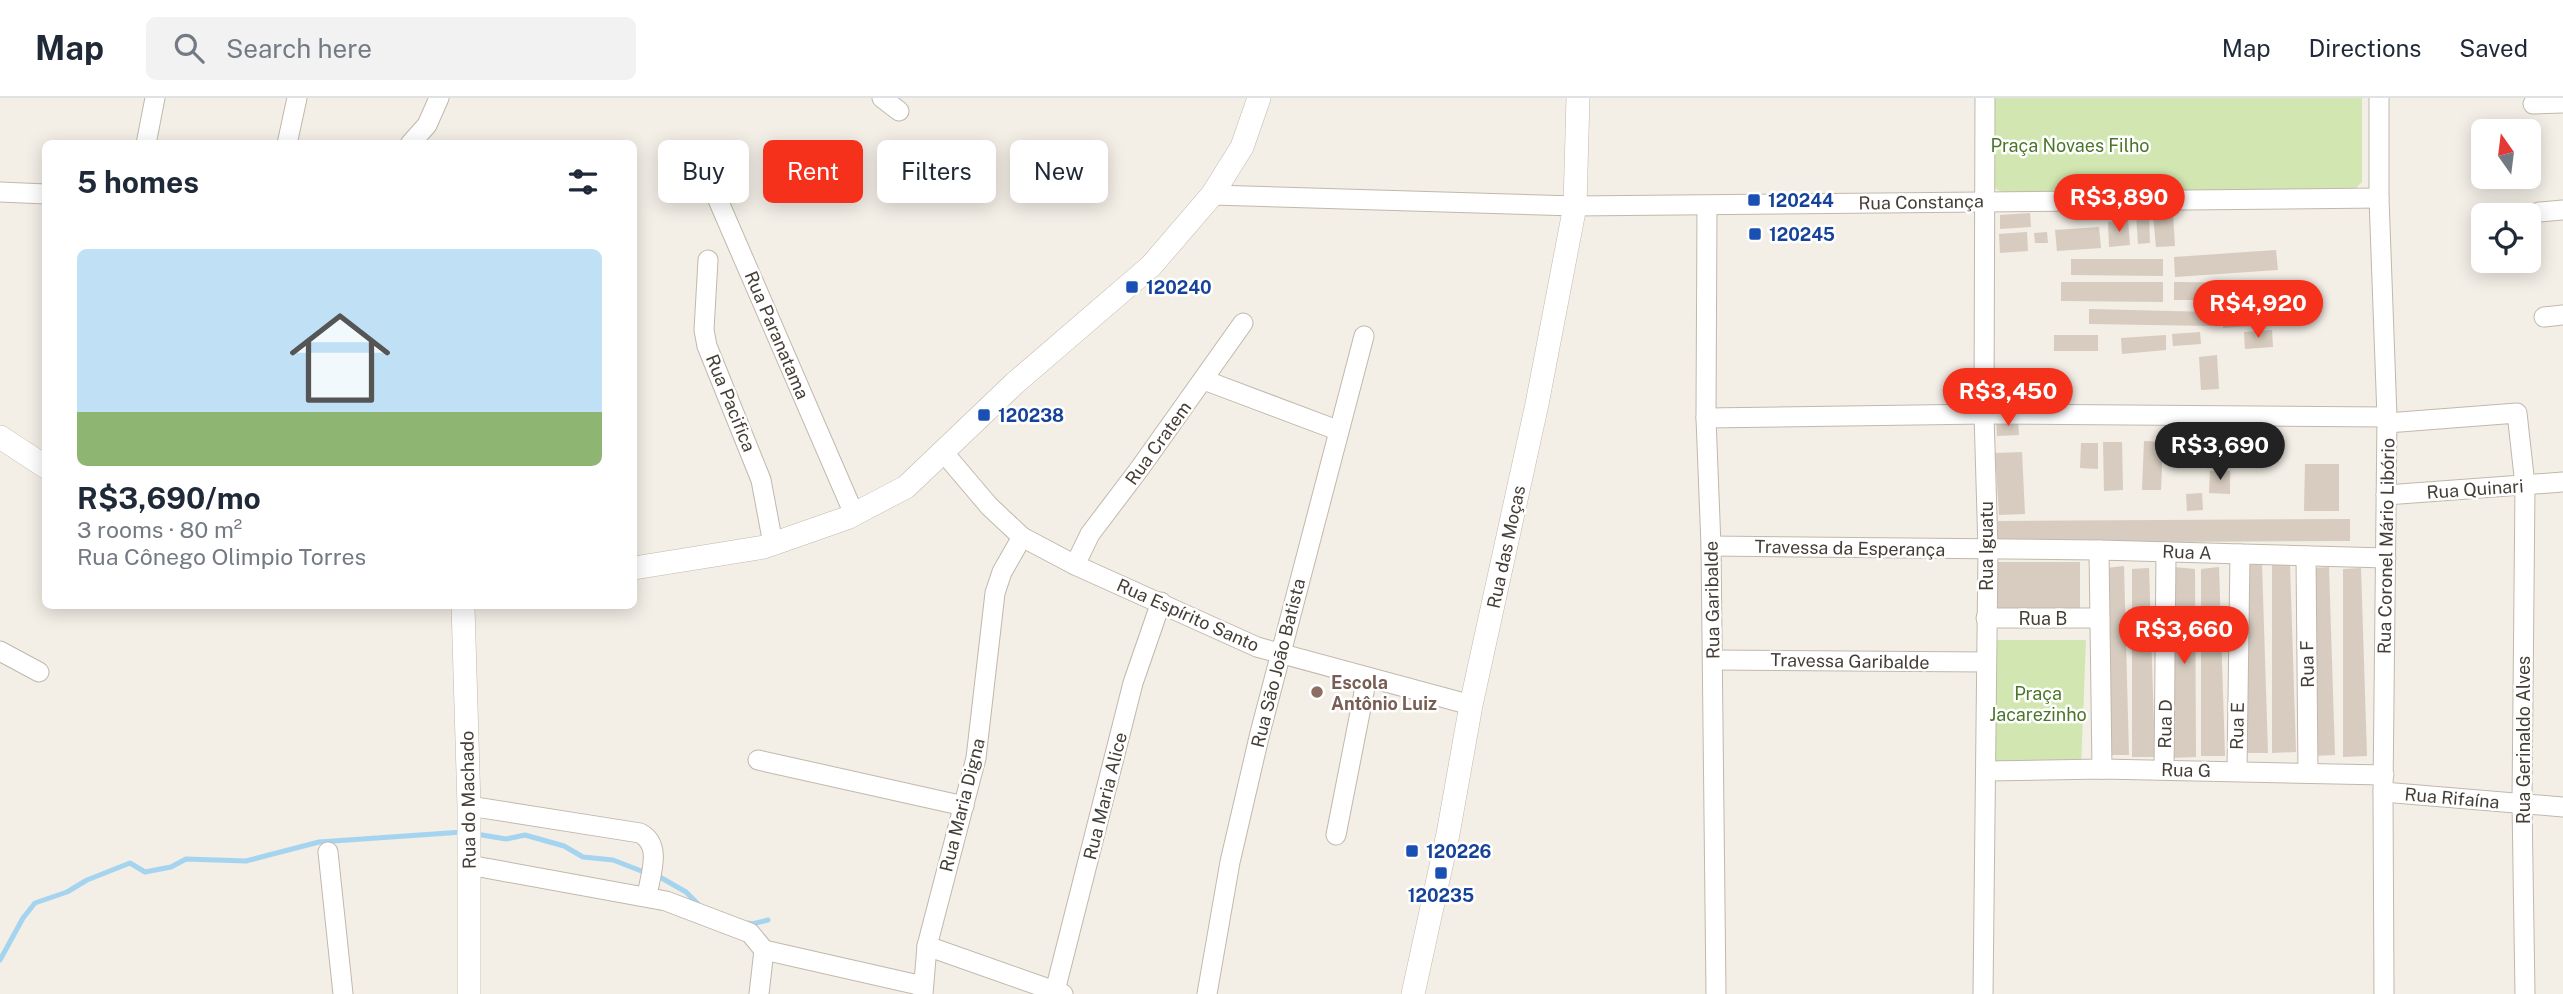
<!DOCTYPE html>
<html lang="en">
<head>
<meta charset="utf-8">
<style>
  body { margin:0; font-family:"Public Sans",sans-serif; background:#f2f2f3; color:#1f2937; height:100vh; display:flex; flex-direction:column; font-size:26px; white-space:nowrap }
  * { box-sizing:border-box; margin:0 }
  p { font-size:23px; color:#747a83 }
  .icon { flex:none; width:38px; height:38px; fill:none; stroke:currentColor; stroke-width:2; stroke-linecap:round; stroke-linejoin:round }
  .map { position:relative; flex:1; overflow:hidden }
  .sheet { position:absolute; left:42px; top:42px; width:595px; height:469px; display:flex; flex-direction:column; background:#fff; border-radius:10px; box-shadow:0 4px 18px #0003 }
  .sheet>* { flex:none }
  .hud { position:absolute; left:658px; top:42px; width:665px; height:63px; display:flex; gap:14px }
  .needle { width:46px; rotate:346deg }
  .controls { position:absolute; left:2471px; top:21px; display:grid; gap:14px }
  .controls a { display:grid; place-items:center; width:70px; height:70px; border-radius:10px; background:#fff; box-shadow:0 4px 18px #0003; font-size:35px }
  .price { position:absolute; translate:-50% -60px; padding:0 16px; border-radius:24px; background:#f5301b; color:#fff; font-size:23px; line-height:46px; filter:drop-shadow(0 2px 4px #0008) }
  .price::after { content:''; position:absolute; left:50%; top:42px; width:21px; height:16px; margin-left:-10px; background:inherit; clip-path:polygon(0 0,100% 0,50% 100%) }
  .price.selected { background:#222; color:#fff }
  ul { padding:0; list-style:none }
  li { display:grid; align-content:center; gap:14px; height:371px; padding:0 35px }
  li span { display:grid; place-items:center; height:217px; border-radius:10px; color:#555 }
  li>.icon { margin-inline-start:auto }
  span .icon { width:126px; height:126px; fill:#fffc; stroke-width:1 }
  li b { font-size:30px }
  h2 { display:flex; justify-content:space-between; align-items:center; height:84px; padding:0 35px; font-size:30px }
  .tag { padding:0 24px; border-radius:10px; background:#fff; box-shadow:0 4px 18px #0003; font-size:24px; line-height:63px }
  .tag.selected { background:#f5301b; color:#fff }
  header { display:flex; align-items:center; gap:42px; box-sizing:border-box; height:98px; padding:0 35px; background:#fff; border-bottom:2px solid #e0e1e3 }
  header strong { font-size:33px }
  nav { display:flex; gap:38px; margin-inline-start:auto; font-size:24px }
  .search { width:490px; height:63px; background:#f2f2f3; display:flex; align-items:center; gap:18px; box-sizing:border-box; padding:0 24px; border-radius:10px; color:#747a83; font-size:26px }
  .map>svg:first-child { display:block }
  .green { fill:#d1e6b0 }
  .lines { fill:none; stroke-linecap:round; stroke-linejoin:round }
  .stream { stroke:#a4d4ef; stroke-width:5 }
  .building { fill:#d7ccbf }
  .minor-casing { stroke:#c1b8ac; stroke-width:21 }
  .tertiary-casing { stroke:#c1b8ac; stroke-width:24 }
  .minor { stroke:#fff; stroke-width:19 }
  .tertiary { stroke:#fff; stroke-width:23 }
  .transit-dot { fill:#1a4fb4; stroke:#fff; stroke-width:2.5 }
  .education-dot { fill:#8d6e63; stroke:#fff; stroke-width:2.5 }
  .labels { text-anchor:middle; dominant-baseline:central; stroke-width:5; stroke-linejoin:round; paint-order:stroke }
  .park-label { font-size:18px; fill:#4b762a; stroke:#fff }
  .transit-label { font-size:18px; font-weight:bold; fill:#164399; stroke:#fff; text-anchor:start }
  .street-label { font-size:18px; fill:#453e36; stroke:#fff }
  .education-label { font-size:18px; font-weight:bold; fill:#785e54; stroke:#fff; text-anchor:start }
</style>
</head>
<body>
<header>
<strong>Map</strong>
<div class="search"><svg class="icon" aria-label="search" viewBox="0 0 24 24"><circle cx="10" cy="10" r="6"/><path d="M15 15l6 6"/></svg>Search here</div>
<nav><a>Map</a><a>Directions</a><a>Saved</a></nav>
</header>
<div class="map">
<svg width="2563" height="896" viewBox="0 0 2563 896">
  <rect width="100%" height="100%" fill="#f3eee6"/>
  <g class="green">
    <path d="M1993,0H2362V84L2355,91L2004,95L1996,91L1994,86Z"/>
    <path d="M1994,542H2086L2081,669L1992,668Z"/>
  </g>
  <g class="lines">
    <g class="stream">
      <path d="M476,736L506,741L525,737L564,748L583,759L613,762L644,774"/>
      <path d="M658,778L686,794L699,807"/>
      <path d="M748,825L752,826L768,822"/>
      <path d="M0,862L23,820L35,805L67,794L87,782L130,765L145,774L171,769L186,761L246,763L319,744L463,734"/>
    </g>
  </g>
  <g class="building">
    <path d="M2030,115L2031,129L2000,131V117Z"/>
    <path d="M2149,116L2150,145L2138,146L2136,117Z"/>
    <path d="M2173,117L2175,148L2156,149L2153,118Z"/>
    <path d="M2128,122L2130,147L2109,149L2108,124Z"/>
    <path d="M2099,129L2101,150L2057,153L2055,132Z"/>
    <path d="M2027,134L2028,153L2000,155L1999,136Z"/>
    <path d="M2047,134L2048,145H2035L2034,135Z"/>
    <path d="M2276,152L2278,172L2175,179L2174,159Z"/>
    <path d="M2071,161H2163V178L2071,177Z"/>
    <path d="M2061,184H2163V204L2061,203Z"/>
    <path d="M2174,184L2281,185V202H2174Z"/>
    <path d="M2279,208L2280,226L2223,230L2222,212Z"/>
    <path d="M2089,211L2212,214V228L2089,226Z"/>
    <path d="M2272,232L2273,249L2245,251L2244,234Z"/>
    <path d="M2200,234L2201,246L2173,248L2172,236Z"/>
    <rect x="2054" y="237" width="44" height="16"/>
    <path d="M2166,237V252L2122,256L2121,240Z"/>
    <path d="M2217,257L2219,291L2201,292L2199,259Z"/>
    <path d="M2018,321L2019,337L1997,338L1996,322Z"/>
    <path d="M2144,343L2163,344L2161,392H2142Z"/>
    <path d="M2103,344H2122L2123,392L2104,393Z"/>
    <path d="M2081,345H2098V371L2080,370Z"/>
    <path d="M2022,354L2025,416L1999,417L1995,355Z"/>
    <path d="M2305,366H2339V413H2304Z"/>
    <path d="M2210,373H2230V396L2209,395Z"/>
    <path d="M2202,395L2203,412L2187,413L2186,396Z"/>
    <path d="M2350,421V443L1998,445V423Z"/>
    <path d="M1994,464H2080V512L1994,511Z"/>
    <path d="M2262,466L2268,655H2245L2244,467Z"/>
    <path d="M2290,466L2296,654L2272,655V467Z"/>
    <path d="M2124,468L2129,657H2106V470Z"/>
    <path d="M2174,469L2195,471L2196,659L2170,660Z"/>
    <path d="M2219,469L2225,658H2201V471Z"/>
    <path d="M2329,469L2335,657L2312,658V470Z"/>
    <path d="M2149,470L2155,659H2132V471Z"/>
    <path d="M2361,470L2367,658L2343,659V471Z"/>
  </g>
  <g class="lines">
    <g class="minor-casing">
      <g id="minor">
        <path d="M882,0L899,13"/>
        <path d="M2379,0V100L2387,319L2383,694L2384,896"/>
        <path d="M2533,6L2563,5"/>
        <path d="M146,46L155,0"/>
        <path d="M287,46L297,0"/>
        <path d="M410,46L427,27L439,0"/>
        <path d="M699,58L854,416"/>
        <path d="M0,94L46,96"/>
        <path d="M1212,97L1575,108L2379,100"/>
        <path d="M1707,108L1706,320L1711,448L1716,896"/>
        <path d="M2539,114L2563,112"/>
        <path d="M708,162L704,232L707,248L761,382L773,446"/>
        <path d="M2544,219L2563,217"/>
        <path d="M1204,282L1337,332"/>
        <path d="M1706,320L1984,316L2387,319"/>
        <path d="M2387,325L2517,315L2525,387L2522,705L2525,896"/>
        <path d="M944,355L989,408L1022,439L1075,467L1257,549L1471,607"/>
        <path d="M2386,397L2563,384"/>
        <path d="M1711,448L2099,452L2386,460"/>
        <path d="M2099,452L2102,671"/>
        <path d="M2306,458L2308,675"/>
        <path d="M1075,467L1090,436L1140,370L1243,225"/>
        <path d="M1986,520H2100"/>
        <path d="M0,553L39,574"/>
        <path d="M1713,562L1986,564"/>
        <path d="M758,662L964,708"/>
        <path d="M2164,672L2166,454"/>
        <path d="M1987,673L2102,671L2384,677"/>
        <path d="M2237,673L2240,456"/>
        <path d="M2383,694L2563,709"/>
        <path d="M469,708L640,735C663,747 650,777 647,798"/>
        <path d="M1336,737L1367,579"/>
        <path d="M328,754L343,896"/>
        <path d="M469,767L666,803L750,835L764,852"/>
        <path d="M927,848L1063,896"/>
        <path d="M764,852L923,888"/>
        <path d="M1055,893L1133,585L1161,504"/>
        <path d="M759,896L764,852"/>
        <path d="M923,896L927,848L976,660L995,495L1002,474L1022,439"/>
        <path d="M1207,896L1230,764L1260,635L1364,238"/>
        <path d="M1983,896L1988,452L1984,316L1985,0"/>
      </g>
    </g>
    <g class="tertiary-casing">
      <g id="tertiary">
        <path d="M0,339L46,369"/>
        <path d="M634,470L764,449L847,420L906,389L1015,285L1151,168L1212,97L1242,49L1259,0"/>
        <path d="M463,508L469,708V896"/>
        <path d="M1413,896L1448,736L1471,607L1537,306L1575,108L1578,0"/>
      </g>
    </g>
    <use href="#minor" class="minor"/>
    <use href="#tertiary" class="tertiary"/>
  </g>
  <g class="transit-dot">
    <rect x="1747" y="95" width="14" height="14" rx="3.5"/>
    <rect x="1748" y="129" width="14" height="14" rx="3.5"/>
    <rect x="1125" y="182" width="14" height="14" rx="3.5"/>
    <rect x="977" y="310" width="14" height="14" rx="3.5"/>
    <rect x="1405" y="746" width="14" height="14" rx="3.5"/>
    <rect x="1434" y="768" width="14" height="14" rx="3.5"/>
  </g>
  <circle class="education-dot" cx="1317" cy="594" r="7"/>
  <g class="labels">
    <g class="park-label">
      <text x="2070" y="47">Praça Novaes Filho</text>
      <text x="2038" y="595">Praça<tspan x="2038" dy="21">Jacarezinho</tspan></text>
    </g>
    <g class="transit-label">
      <text x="1768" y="102">120244</text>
      <text x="1769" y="136">120245</text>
      <text x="1146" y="189">120240</text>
      <text x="998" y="317">120238</text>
      <text x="1426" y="753">120226</text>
      <text x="1441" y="797" text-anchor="middle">120235</text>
    </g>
    <g class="street-label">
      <text transform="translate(1921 104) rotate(-1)">Rua Constança</text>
      <text transform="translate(777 237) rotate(67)">Rua Paranatama</text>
      <text transform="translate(731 305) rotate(68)">Rua Pacifica</text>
      <text transform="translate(1158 345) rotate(-54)">Rua Cratem</text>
      <text transform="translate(2475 391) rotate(-4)">Rua Quinari</text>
      <text transform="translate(1986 448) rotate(-90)">Rua Iguatu</text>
      <text transform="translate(2386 448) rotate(-89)">Rua Coronel Mário Libório</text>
      <text transform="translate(1506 449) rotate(-78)">Rua das Moças</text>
      <text transform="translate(1850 450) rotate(1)">Travessa da Esperança</text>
      <text transform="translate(2187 454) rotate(2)">Rua A</text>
      <text transform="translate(1712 502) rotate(-91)">Rua Garibalde</text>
      <text transform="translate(1188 517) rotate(24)">Rua Espírito Santo</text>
      <text x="2043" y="520">Rua B</text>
      <text transform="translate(1850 563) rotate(1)">Travessa Garibalde</text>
      <text transform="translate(1278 565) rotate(-76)">Rua São João Batista</text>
      <text transform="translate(2307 566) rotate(-91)">Rua F</text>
      <text transform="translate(2165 626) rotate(-89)">Rua D</text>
      <text transform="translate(2237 628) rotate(-89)">Rua E</text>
      <text transform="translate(2523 642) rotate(-90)">Rua Gerinaldo Alves</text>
      <text transform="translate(2186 672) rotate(1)">Rua G</text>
      <text transform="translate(1105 698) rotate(-76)">Rua Maria Alice</text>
      <text transform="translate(2452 700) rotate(5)">Rua Rifaína</text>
      <text transform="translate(468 702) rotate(-91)">Rua do Machado</text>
      <text transform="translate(962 707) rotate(-76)">Rua Maria Digna</text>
    </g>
    <g class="education-label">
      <text x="1331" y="584">Escola<tspan x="1331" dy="21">Antônio Luiz</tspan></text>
    </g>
  </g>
</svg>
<div class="controls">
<a><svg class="needle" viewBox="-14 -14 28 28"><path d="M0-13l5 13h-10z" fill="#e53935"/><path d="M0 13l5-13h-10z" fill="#747a83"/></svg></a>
<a><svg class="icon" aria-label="locate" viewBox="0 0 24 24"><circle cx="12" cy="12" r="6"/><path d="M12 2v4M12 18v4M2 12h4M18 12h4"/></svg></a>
</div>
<b class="price" style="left:2119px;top:136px">R$3,890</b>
<b class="price" style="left:2258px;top:242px">R$4,920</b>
<b class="price" style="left:2008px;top:330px">R$3,450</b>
<b class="price selected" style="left:2220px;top:384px">R$3,690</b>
<b class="price" style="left:2184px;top:568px">R$3,660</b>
<div class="hud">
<a class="tag">Buy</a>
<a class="tag selected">Rent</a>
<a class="tag">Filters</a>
<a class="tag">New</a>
</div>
<section class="sheet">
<h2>5 homes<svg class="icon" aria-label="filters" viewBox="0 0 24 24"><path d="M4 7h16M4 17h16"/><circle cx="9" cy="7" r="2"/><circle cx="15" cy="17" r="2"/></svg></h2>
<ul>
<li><span style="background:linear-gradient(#bfe0f5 75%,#8fb573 0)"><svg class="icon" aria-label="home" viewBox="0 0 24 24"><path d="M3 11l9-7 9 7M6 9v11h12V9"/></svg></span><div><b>R$3,690/mo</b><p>3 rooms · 80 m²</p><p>Rua Cônego Olimpio Torres</p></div></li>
</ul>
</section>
</div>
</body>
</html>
